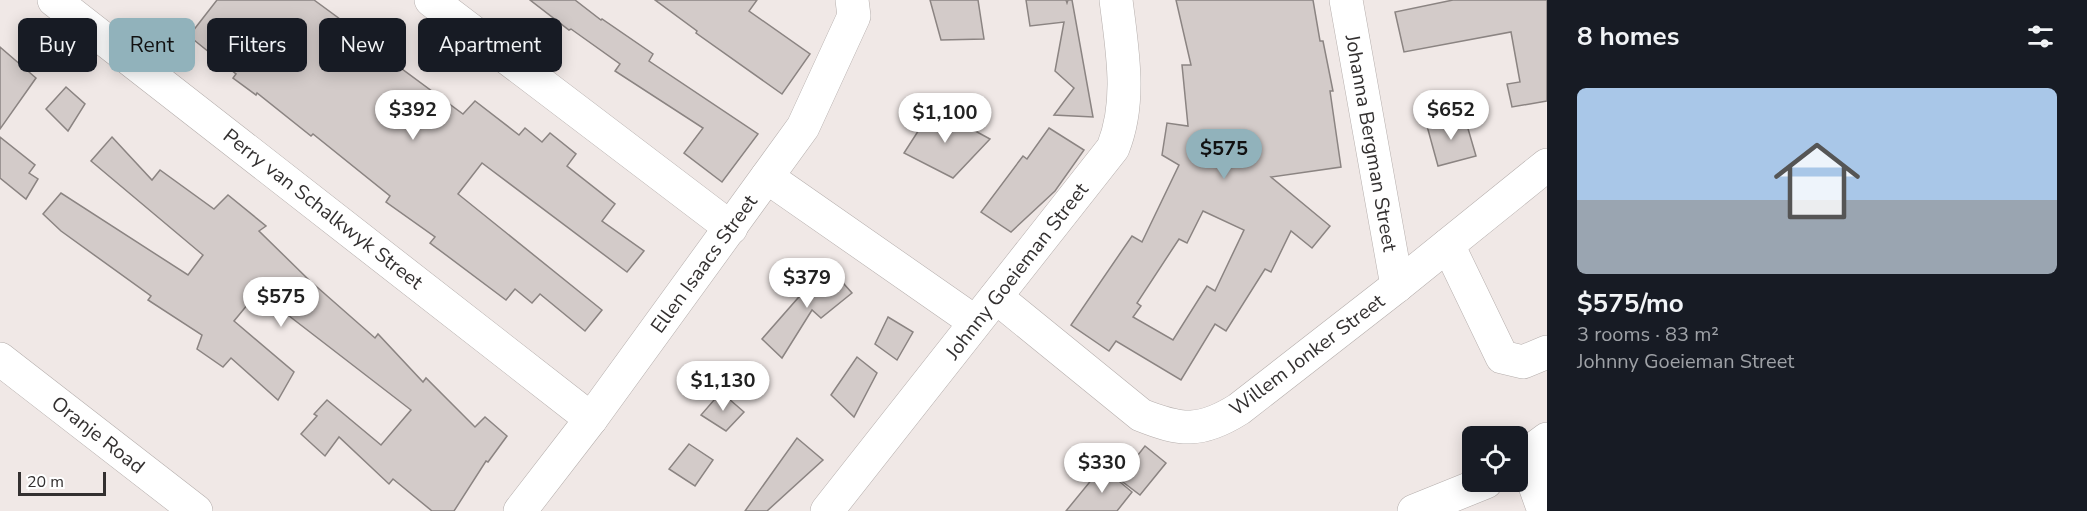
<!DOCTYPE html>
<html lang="en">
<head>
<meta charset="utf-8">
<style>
  body { margin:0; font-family:"Nunito Sans",sans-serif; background:#242831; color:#f1f3f6; height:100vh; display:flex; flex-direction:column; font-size:22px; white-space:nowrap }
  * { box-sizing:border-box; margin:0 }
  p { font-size:20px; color:#9ea1a6 }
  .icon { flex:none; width:33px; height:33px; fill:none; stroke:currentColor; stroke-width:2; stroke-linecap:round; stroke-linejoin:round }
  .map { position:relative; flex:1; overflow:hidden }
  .panel { display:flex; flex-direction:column; background:#171b24; width:540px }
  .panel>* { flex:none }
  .guide { position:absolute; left:18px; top:18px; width:570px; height:54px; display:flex; gap:12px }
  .tools { position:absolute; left:1462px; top:426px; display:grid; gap:12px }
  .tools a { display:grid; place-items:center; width:66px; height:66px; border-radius:9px; background:#171b24; box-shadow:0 3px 15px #0003; font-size:30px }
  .scale { position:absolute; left:18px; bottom:15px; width:88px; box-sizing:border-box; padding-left:6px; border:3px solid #333030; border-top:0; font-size:16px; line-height:21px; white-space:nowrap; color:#333030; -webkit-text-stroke:4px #fff; paint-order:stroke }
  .price { position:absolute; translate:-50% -51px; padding:0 14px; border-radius:21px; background:#fff; color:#222; font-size:20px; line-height:39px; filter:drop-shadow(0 2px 3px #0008) }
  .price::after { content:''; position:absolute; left:50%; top:36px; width:18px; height:14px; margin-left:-9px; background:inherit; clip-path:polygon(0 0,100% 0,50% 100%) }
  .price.active { background:#91b2bb; color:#111 }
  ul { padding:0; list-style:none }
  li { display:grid; align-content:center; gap:12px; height:318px; padding:0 30px }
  li span { display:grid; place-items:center; height:186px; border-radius:9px; color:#555 }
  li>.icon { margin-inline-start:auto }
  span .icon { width:108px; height:108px; fill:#fffc; stroke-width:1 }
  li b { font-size:26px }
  h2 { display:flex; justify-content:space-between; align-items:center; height:72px; padding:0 30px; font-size:26px }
  .pill { padding:0 21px; border-radius:9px; background:#171b24; box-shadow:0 3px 15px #0003; font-size:21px; line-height:54px }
  .pill.active { background:#91b2bb; color:#111 }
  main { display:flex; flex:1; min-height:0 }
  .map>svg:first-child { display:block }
  .building { fill:#d3cbc9; stroke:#8b8482; stroke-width:1.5; fill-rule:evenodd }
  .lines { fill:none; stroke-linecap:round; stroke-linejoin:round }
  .minor-casing { stroke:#b5aeac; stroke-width:34 }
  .minor { stroke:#fff; stroke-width:33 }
  .labels { text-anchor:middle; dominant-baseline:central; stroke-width:6; stroke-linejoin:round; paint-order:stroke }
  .street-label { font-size:20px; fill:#333030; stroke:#fff }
</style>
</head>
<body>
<main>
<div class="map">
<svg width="1547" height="511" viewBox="0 0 1547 511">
  <rect width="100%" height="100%" fill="#f0e8e6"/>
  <g class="building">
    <path d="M217,0H314L355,30L364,20L400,48L390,60L463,114L475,101L519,135L525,128L542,142L550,133L576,154L567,166L615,204L602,221L644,251L627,272L482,163L458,194L602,310L585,331L540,294L532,303L515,289L506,300L430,243L435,237L386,202L390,196L313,134L311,136L257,93L256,95L233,78L236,74L189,36Z"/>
    <path d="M530,0H575L601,20L602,19L653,54L649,61L758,134L722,182L684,153L703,128L615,71L620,64L571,29L569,30Z"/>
    <path d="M655,0H757L749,11L810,54L782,94L696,33L697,31Z"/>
    <path d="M930,0H978L984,39L941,40Z"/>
    <path d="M1026,0H1066L1067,3L1068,0H1072L1093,117L1054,115L1074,88L1055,71L1064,22L1030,26Z"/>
    <path d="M1176,0H1313L1320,41H1323L1333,91H1330L1341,167L1271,177L1330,226L1312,248L1291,231L1271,272L1265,269L1226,331L1215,324L1181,380L1116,341L1109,351L1071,325L1132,236L1142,242L1179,165L1162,155L1167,123L1188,126L1182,65H1191ZM1203,211L1244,230L1215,291L1207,286L1173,340L1133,317L1141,306L1137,303L1179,239L1187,243Z"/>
    <path d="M1453,0H1547V101L1512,107L1507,84L1520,82L1511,32L1404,52L1395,12Z"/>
    <path d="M0,47L36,78L0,129Z"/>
    <path d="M66,87L85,104L68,131L46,109Z"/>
    <path d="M933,108L990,139L953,178L904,153Z"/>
    <path d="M1464,115L1476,156L1438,166L1427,126Z"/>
    <path d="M1049,128L1084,150L1055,191L1011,232L981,212L1023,156L1027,159Z"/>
    <path d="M0,137L35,165L29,173L38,179L26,199L0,178Z"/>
    <path d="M112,137L152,180L160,170L214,209L228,195L266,226L259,231L309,280L375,338L378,334L423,382L426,378L475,427L485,417L507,436L488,462L486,461L454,511H432L393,479L389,484L339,437L325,456L301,434L317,416L314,414L327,400L381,445L411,410L258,292L234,321L294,372L278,400L231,358L223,367L197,349L202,335L148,300L151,296L61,231L43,214L61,193L188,275L203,255L91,161Z"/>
    <path d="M827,265L852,293L821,318L812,310L782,358L762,339Z"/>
    <path d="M888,317L913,332L897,360L875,344Z"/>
    <path d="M857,357L877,373L854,417L831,395Z"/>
    <path d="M721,392L744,412L726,431L701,415Z"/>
    <path d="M797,438L823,460L767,511H745Z"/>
    <path d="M689,444L713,460L695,486L669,469Z"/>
    <path d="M1145,446L1166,463L1140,495L1119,479Z"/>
    <path d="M1102,467L1132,492L1117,511H1066Z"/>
  </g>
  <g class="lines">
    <g class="minor-casing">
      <g id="minor">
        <path d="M54,0L591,419"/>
        <path d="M431,0L731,228"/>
        <path d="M1346,0L1397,286"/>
        <path d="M767,177L975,322"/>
        <path d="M1448,245L1502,357L1523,362L1547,352"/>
        <path d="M996,297L1141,415C1181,431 1201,433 1239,409L1397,286L1547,165"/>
        <path d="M0,359L196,511"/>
        <path d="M520,511L591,419L803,127L854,16L852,0"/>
        <path d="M827,511L1113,148C1132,101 1122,49 1116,0"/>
        <path d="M1414,511L1486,482"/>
        <path d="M1544,511L1535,486L1532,450L1547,439"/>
      </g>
    </g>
    <use href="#minor" class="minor"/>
  </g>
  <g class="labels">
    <g class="street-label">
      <text transform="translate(1371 143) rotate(80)">Johanna Bergman Street</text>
      <text transform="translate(323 209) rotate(38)">Perry van Schalkwyk Street</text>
      <text transform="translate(704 264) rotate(-54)">Ellen Isaacs Street</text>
      <text transform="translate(1017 271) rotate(-52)">Johnny Goeieman Street</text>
      <text transform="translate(1307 355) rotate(-37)">Willem Jonker Street</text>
      <text transform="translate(98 435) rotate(38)">Oranje Road</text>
    </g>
  </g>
</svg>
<div class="tools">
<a><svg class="icon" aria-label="locate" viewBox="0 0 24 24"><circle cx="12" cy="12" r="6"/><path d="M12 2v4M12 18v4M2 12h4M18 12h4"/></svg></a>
</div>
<div class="scale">20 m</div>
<b class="price" style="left:413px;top:141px">$392</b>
<b class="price" style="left:1451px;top:141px">$652</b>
<b class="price" style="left:945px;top:144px">$1,100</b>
<b class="price active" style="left:1224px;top:180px">$575</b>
<b class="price" style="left:807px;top:309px">$379</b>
<b class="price" style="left:281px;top:328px">$575</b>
<b class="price" style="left:723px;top:412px">$1,130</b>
<b class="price" style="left:1102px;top:494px">$330</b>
<div class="guide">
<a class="pill">Buy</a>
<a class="pill active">Rent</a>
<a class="pill">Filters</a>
<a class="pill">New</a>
<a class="pill">Apartment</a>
</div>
</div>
<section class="panel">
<h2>8 homes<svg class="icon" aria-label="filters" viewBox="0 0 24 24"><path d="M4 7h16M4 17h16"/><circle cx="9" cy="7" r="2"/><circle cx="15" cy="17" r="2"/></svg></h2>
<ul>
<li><span style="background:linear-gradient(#a9c7e8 60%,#9aa5b1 0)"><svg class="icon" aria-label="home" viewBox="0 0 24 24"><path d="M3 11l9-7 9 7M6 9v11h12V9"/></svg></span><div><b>$575/mo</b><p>3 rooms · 83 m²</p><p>Johnny Goeieman Street</p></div></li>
</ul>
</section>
</main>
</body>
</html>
